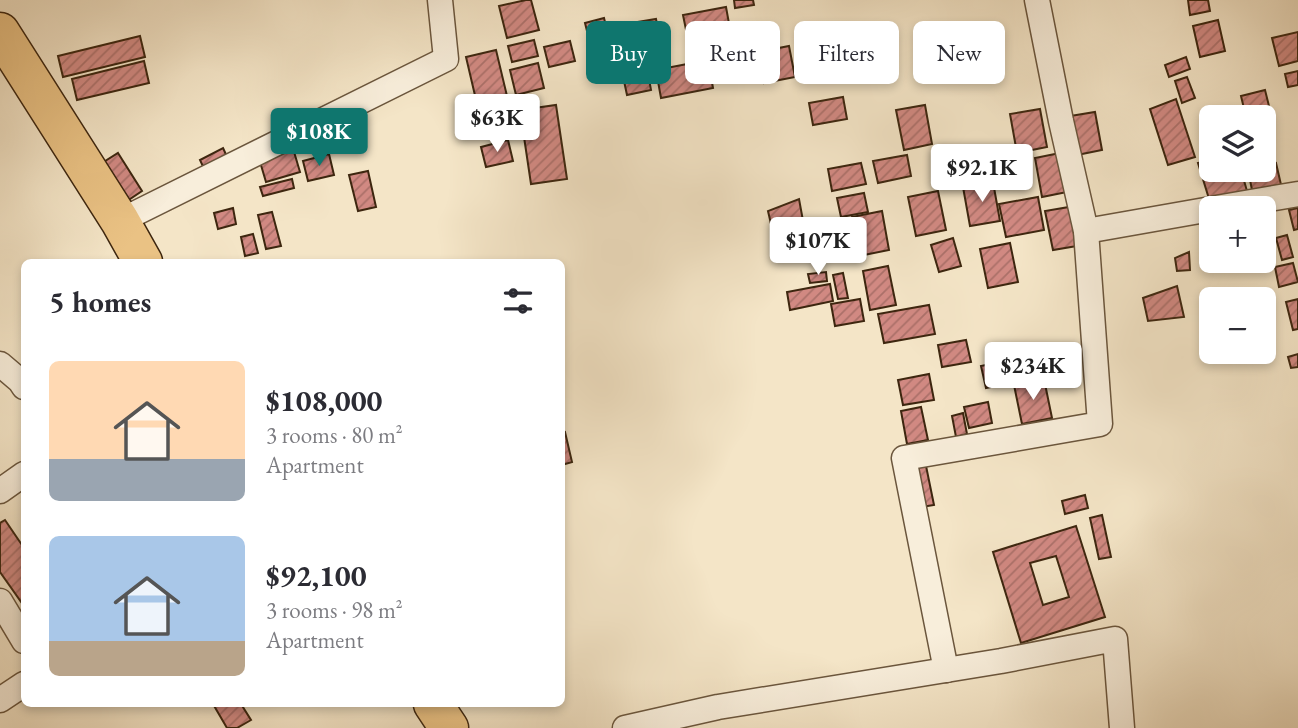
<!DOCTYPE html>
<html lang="en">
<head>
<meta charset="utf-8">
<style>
  body { margin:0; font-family:"EB Garamond",serif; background:#f2f2f3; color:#2b2b33; height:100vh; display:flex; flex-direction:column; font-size:26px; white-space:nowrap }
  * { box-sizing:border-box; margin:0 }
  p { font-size:23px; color:#7c7c81 }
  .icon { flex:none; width:38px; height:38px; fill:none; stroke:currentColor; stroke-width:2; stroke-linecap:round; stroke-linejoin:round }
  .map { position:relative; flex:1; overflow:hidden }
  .details { position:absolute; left:21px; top:259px; width:544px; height:448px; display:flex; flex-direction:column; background:#fff; border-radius:10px; box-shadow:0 4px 10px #0003 }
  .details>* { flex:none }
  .banner { position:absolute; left:586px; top:21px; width:606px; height:63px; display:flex; gap:14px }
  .tools { position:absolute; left:1199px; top:105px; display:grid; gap:14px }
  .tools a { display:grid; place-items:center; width:77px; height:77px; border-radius:10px; background:#fff; box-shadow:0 4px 10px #0003; font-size:35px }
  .price { position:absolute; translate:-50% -60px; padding:0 16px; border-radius:7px; background:#fff; color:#222; font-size:23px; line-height:46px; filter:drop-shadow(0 2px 4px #0008) }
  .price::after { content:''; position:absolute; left:50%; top:42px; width:21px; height:16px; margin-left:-10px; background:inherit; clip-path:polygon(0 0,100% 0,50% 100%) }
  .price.selected { background:#0f766e; color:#fff }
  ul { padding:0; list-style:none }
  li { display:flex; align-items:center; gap:21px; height:175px; padding:0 28px }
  li span { display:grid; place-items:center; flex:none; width:196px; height:140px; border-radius:10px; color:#555 }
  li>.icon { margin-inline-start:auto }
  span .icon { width:84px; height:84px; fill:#fffc; stroke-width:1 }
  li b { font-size:30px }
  h2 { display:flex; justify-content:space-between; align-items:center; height:84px; padding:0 28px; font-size:30px }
  .chip { padding:0 24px; border-radius:10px; background:#fff; box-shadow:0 4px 10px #0003; font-size:24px; line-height:63px }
  .chip.selected { background:#0f766e; color:#fff }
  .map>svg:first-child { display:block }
  .building { fill:url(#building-hatch); stroke:#3d260f; stroke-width:2; fill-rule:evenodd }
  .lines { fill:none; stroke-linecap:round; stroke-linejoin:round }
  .street-casing { stroke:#6b563d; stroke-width:27 }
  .highway-casing { stroke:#3d260f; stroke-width:41 }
  .street { stroke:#f8eedb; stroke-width:24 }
  .highway { stroke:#eac284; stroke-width:38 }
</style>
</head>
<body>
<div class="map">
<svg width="1298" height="728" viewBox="0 0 1298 728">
  <defs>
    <pattern id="building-hatch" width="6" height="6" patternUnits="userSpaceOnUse" patternTransform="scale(1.75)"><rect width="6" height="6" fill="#d18982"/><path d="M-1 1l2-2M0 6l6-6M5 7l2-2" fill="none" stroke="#ab7069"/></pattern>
  </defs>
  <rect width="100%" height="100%" fill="#f4e5c7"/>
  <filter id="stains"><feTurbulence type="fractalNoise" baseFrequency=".00286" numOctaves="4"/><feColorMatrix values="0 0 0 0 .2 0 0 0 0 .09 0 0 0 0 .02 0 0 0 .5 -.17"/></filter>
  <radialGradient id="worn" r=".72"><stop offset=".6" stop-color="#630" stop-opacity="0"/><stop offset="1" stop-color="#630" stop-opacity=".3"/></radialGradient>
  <g class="building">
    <path d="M526,0H531L539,30L507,38L499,6Z"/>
    <path d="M734,0H753L754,5L735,8Z"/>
    <path d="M1188,0H1208L1210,11L1190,15Z"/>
    <path d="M726,7L734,51L692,59L683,15Z"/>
    <path d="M604,18L612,51L593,55L585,23Z"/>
    <path d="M656,19L662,51L630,57L625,24Z"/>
    <path d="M1218,20L1225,51L1200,57L1193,26Z"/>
    <path d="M1298,32V61L1279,66L1272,38Z"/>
    <path d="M140,36L145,57L63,77L58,56Z"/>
    <path d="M534,40L538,56L512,62L508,46Z"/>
    <path d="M570,41L575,61L549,67L544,47Z"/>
    <path d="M789,46L795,77L764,83L758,52Z"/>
    <path d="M496,50L507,96L477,104L466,57Z"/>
    <path d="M645,57L651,90L627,95L620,62Z"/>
    <path d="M1186,57L1190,69L1169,77L1165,65Z"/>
    <path d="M708,60L713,88L661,98L656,70Z"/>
    <path d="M144,61L149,83L77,100L72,79Z"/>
    <path d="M538,63L544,88L516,95L510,70Z"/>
    <path d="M1298,71V85L1288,87L1285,74Z"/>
    <path d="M1187,77L1195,98L1182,103L1175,81Z"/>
    <path d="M1265,90L1272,118L1264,120V117H1246L1241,96Z"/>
    <path d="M843,97L847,119L813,125L809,103Z"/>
    <path d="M1176,99L1195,157L1168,165L1150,109Z"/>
    <path d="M556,105L567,179L531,184L520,110Z"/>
    <path d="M925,105L932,144L904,150L896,110Z"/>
    <path d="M1040,109L1047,147L1017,153L1010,114Z"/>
    <path d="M1095,112L1102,150L1072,156L1064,117Z"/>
    <path d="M1264,135L1270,160L1264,162Z"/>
    <path d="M508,140L513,161L486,167L481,147Z"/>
    <path d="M292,145L300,172L266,182L258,155Z"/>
    <path d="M223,148L229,161L206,173L200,160Z"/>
    <path d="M1065,152L1072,191L1042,197L1035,158Z"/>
    <path d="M118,153L142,191L127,201L102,163Z"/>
    <path d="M329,154L334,175L308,181L303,161Z"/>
    <path d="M907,155L911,176L878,183L873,161Z"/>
    <path d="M1211,160V170H1241L1247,191L1210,202L1198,163Z"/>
    <path d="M861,163L866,184L832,191L828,169Z"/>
    <path d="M1276,163L1282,189L1253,195L1248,170H1264V165Z"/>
    <path d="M368,171L376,207L358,211L349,175Z"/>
    <path d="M292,179L294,188L263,196L260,187Z"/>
    <path d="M993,182L1000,221L970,226L963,187Z"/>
    <path d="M938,191L946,230L916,236L908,197Z"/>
    <path d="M864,193L868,212L841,217L837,198Z"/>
    <path d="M1038,197L1044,230L1006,237L999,204Z"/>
    <path d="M799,199L808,248L778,254L768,211Z"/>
    <path d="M1075,206L1083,245L1053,250L1045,211Z"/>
    <path d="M233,208L236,224L218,229L214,213Z"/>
    <path d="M1298,208V229L1294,230L1289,210Z"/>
    <path d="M882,211L889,250L859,256L852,217Z"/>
    <path d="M272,212L281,246L266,249L258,215Z"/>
    <path d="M824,220L830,249L816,252L810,223Z"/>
    <path d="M253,234L258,253L245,256L241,237Z"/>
    <path d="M1287,235L1293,257L1282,260L1276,238Z"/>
    <path d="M953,238L961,266L939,272L931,245Z"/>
    <path d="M1010,243L1018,282L988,288L980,249Z"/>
    <path d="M1189,252L1190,270L1177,271L1175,258Z"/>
    <path d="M1293,263L1298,282L1279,287L1275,267Z"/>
    <path d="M888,266L896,305L870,310L863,271Z"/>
    <path d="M826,272L827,281L810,283L808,274Z"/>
    <path d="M843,273L848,298L838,299L833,275Z"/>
    <path d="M830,284L833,301L790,310L787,292Z"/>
    <path d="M1177,286L1184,317L1148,321L1143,298Z"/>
    <path d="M860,299L864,321L835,326L831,304Z"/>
    <path d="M1298,299V329L1293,330L1286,302Z"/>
    <path d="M929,305L935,334L884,343L878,314Z"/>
    <path d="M966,340L971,362L942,367L938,345Z"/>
    <path d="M1298,354V367L1291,368L1288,357Z"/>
    <path d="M1010,360L1015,382L986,388L981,366Z"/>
    <path d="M929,374L934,400L903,405L898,380Z"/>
    <path d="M1044,379L1052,418L1022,424L1014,385Z"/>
    <path d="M988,402L992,423L969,428L964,407Z"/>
    <path d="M921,407L928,440L907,444L901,411Z"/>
    <path d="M963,413L967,434L956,437L952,416Z"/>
    <path d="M565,432L572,462L562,465V433Z"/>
    <path d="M925,461L934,505L921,507L912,463Z"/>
    <path d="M1085,495L1088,508L1065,514L1062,501Z"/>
    <path d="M1102,515L1111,557L1099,559L1090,518Z"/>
    <path d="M5,520L24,548V606L0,572V523Z"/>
    <path d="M1076,526L1105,617L1021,643L993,552ZM1056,556L1069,597L1043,605L1030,563Z"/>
    <path d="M213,704H241L251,720L237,728H227Z"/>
  </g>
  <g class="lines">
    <g class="street-casing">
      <g id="street">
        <path d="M1216,208L1298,194"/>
        <path d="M120,221L446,59L440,0"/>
        <path d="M1086,231L1211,209"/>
        <path d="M0,364L20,381L24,387"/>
        <path d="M0,491L24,474"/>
        <path d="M0,601L24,641"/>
        <path d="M946,670L904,458L1100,424L1086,231L1061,121L1037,0"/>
        <path d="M0,700L24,684"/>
        <path d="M625,728L718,707L1001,661L1115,639L1122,728"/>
      </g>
    </g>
    <g class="highway-casing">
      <g id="highway">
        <path d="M0,32L120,221L143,262"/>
        <path d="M433,704L449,728"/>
      </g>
    </g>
    <use href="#street" class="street"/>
    <use href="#highway" class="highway"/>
  </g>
  <rect width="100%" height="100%" filter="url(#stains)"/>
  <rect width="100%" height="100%" fill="url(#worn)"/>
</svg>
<div class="tools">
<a><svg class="icon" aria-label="layers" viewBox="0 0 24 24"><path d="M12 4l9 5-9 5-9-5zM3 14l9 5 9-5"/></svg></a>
<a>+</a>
<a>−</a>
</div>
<b class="price" style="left:497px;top:154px">$63K</b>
<b class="price selected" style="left:319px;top:168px">$108K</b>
<b class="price" style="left:982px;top:204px">$92.1K</b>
<b class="price" style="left:818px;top:277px">$107K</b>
<b class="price" style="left:1033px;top:402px">$234K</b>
<div class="banner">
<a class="chip selected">Buy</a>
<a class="chip">Rent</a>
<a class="chip">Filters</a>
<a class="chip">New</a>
</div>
<section class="details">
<h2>5 homes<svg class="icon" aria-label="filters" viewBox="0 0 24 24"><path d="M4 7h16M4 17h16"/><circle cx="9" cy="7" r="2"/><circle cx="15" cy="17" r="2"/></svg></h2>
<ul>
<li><span style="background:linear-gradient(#ffd9b3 70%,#9aa5b1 0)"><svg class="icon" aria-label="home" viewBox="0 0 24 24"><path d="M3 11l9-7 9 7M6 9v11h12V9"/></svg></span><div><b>$108,000</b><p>3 rooms · 80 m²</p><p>Apartment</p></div></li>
<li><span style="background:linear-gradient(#a9c7e8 75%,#b9a48a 0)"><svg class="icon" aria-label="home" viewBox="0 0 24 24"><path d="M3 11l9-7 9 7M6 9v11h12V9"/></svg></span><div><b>$92,100</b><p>3 rooms · 98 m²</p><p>Apartment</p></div></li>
</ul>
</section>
</div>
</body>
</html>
